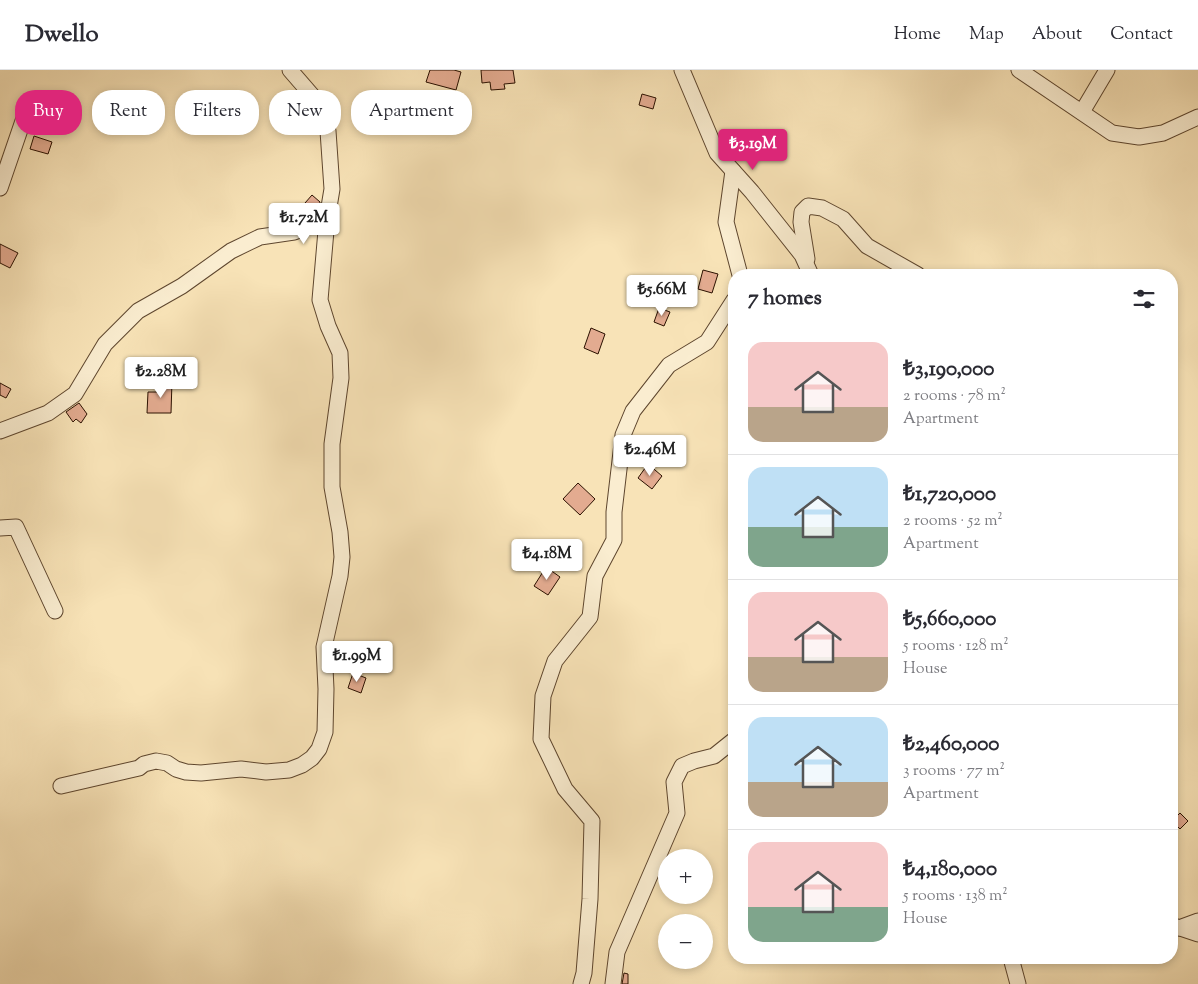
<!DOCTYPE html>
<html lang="en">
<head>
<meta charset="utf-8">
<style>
  body { margin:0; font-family:"Sorts Mill Goudy",serif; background:#f7f7f7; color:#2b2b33; height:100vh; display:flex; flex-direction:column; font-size:19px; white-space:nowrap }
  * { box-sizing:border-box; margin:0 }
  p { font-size:16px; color:#7c7c81 }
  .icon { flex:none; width:28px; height:28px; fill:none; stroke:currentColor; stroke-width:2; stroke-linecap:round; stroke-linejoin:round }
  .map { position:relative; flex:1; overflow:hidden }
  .details { position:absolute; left:728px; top:199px; width:450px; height:695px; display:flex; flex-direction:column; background:#fff; border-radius:20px; box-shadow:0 2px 8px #0003 }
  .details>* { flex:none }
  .hud { position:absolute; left:15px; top:20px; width:475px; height:45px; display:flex; gap:10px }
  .tools { position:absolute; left:658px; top:779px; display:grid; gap:10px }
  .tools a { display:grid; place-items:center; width:55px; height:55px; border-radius:50%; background:#fff; box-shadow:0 2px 8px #0003; font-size:25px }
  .price { position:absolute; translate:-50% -42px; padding:0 11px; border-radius:5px; background:#fff; color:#222; font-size:16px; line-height:32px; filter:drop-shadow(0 1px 2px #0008) }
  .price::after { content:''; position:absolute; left:50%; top:30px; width:15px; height:11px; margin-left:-8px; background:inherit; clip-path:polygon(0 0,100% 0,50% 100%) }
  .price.on { background:#db2777; color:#fff }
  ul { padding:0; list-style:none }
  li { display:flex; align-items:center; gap:15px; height:125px; padding:0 20px }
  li+li { border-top:1px solid #e1e1e2 }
  li span { display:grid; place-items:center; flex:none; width:140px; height:100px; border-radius:15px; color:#555 }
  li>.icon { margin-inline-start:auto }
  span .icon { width:60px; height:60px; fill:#fffc; stroke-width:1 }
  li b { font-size:21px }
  h2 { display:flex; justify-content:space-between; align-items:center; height:60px; padding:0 20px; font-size:21px }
  .tag { padding:0 18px; border-radius:20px; background:#fff; box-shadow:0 2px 8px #0003; font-size:18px; line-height:45px }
  .tag.on { background:#db2777; color:#fff }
  header { display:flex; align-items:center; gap:30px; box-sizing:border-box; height:70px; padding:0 25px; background:#fff; border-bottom:1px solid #e1e1e2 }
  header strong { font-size:24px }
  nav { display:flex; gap:28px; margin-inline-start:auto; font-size:18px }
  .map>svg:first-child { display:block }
  .building { fill:#e3ab90; stroke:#2b1100 }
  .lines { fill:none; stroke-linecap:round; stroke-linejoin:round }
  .minor-casing { stroke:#5e462e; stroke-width:17 }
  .minor { stroke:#faedd0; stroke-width:15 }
</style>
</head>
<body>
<header>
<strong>Dwello</strong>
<nav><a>Home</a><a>Map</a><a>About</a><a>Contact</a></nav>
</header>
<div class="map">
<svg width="1198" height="914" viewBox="0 0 1198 914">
  <rect width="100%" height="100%" fill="#f8e3b7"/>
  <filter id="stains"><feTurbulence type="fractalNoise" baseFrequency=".004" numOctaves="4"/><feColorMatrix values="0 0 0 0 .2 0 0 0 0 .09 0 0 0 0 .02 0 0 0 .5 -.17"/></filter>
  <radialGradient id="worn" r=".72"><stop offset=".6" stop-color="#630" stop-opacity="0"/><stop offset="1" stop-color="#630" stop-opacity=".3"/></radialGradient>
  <g class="building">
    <path d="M430,0H454L461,2L456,20L426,12Z"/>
    <path d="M481,0H513L515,13L504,14L505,19L491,20L490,12L482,13Z"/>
    <path d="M642,24L656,28L653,39L639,35Z"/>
    <path d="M34,66L52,72L48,84L30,79Z"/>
    <path d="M312,125L320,132L319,142L306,147L298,141Z"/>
    <path d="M0,174L18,183L10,198L0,193Z"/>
    <path d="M703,200L718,204L712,223L698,219Z"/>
    <path d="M659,238L670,242L664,256L654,252Z"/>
    <path d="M591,258L605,264L598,284L584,278Z"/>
    <path d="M157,311H172L171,343H147L148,322H157Z"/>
    <path d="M0,313L11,319L6,328L0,325Z"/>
    <path d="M79,333L87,344L81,353L76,349L73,352L66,342Z"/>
    <path d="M648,394L662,406L652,419L638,408Z"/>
    <path d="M578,413L595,429L580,445L563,429Z"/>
    <path d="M546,497L560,507L548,525L534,516Z"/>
    <path d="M353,603L366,608L361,623L348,618Z"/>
    <path d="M1180,743L1188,751L1180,759L1172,751Z"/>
    <path d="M624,903L628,904V914H622Z"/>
  </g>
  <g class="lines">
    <g class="minor-casing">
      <g id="minor">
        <path d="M682,0L717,83L752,122L802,185L811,205"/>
        <path d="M1019,0L1112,63L1139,67L1163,63L1198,47"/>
        <path d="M1082,42L1107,0"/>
        <path d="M733,101L726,152L740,205"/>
        <path d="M0,118L24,48"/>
        <path d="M807,189L801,152L802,142L808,136L822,138L843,149L867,176L918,205"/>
        <path d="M0,361L48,343L75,324L105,274L138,241L182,216L231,181L260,167L294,162L327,149L332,119L328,61L316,30L290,0"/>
        <path d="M0,458L16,457L55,541"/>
        <path d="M61,716L139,698L144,694L156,691L167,693L176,699L186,702L201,703L241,699L266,702L289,700L302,695L312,688L319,679L325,662L326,619L324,577L340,506L342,487L340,462L332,417V374L341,308L340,283L328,256L320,230L327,149"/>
        <path d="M1171,855L1198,864"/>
        <path d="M1179,858L1198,851"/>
        <path d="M1011,888L1018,914"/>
        <path d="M581,914L584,903L590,829L592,751L565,719L541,669L543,626L555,591L590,547L595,506L614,470V442L623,365L633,341L669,295L707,272L734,230"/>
        <path d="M613,914L617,882L677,743L674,712L682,696L694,691L714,686L734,670"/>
      </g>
    </g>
    <use href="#minor" class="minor"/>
  </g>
  <rect width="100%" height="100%" filter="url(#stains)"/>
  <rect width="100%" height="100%" fill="url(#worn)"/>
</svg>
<div class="tools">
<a>+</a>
<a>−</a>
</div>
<b class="price on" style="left:753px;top:101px">₺3.19M</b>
<b class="price" style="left:304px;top:175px">₺1.72M</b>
<b class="price" style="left:662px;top:247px">₺5.66M</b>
<b class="price" style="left:161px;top:329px">₺2.28M</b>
<b class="price" style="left:650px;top:407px">₺2.46M</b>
<b class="price" style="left:547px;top:511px">₺4.18M</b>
<b class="price" style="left:357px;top:613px">₺1.99M</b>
<div class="hud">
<a class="tag on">Buy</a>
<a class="tag">Rent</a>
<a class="tag">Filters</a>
<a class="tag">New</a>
<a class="tag">Apartment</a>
</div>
<section class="details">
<h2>7 homes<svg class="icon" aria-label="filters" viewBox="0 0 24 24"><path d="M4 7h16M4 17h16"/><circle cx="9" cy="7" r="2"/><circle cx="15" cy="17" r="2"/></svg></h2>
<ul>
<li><span style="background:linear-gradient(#f6c9c9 65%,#b9a48a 0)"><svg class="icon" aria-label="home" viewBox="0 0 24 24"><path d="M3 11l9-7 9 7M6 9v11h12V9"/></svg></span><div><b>₺3,190,000</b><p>2 rooms · 78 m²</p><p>Apartment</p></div></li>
<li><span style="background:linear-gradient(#bfe0f5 60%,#7fa58c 0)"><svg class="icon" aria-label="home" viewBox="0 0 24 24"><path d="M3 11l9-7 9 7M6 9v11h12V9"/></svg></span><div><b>₺1,720,000</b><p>2 rooms · 52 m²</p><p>Apartment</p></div></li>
<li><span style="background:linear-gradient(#f6c9c9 65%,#b9a48a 0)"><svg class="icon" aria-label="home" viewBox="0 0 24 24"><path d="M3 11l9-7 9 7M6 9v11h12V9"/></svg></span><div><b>₺5,660,000</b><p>5 rooms · 128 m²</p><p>House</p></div></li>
<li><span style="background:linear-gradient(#bfe0f5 65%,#b9a48a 0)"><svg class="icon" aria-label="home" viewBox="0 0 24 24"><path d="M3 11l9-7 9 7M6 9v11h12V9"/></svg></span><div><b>₺2,460,000</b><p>3 rooms · 77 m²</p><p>Apartment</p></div></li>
<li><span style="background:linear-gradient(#f6c9c9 65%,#7fa58c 0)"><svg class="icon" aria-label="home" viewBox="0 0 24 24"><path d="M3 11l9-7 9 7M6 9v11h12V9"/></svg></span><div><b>₺4,180,000</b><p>5 rooms · 138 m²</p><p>House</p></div></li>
</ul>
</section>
</div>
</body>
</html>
